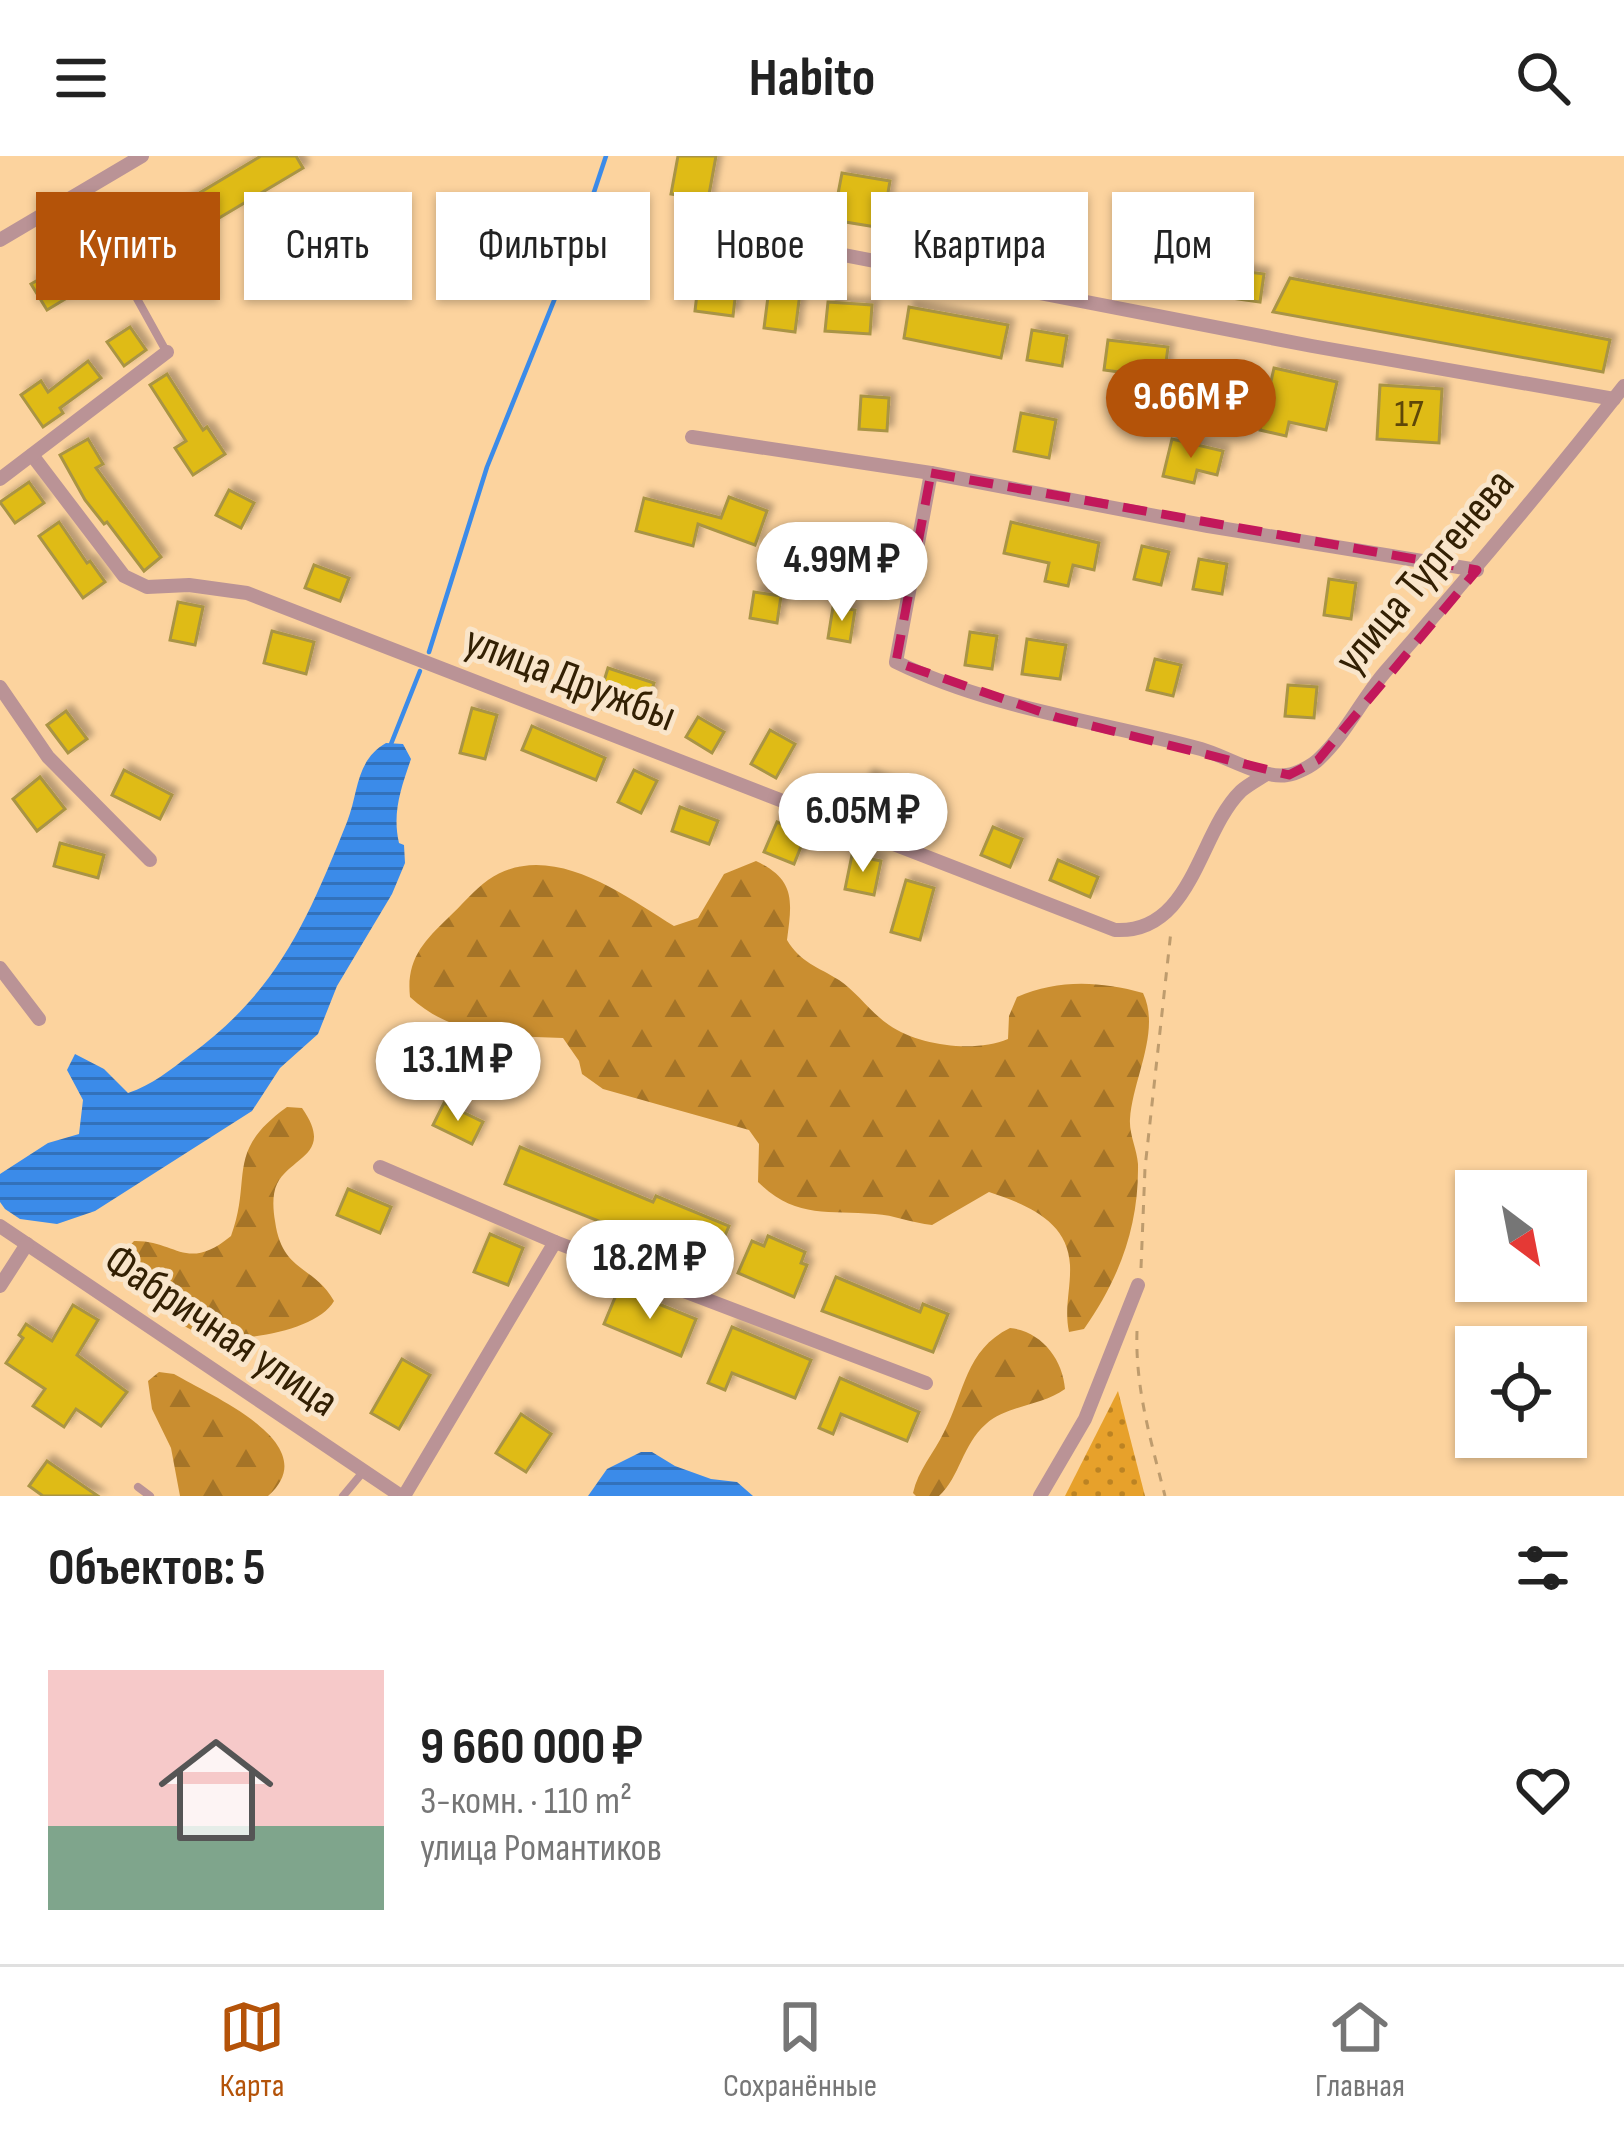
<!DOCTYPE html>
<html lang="ru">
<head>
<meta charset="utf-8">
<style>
  body { margin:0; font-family:"Sofia Sans Condensed",sans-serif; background:#f6f6f6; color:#222; height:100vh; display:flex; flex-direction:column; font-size:45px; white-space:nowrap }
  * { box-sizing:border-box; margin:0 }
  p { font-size:39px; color:#767676 }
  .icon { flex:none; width:66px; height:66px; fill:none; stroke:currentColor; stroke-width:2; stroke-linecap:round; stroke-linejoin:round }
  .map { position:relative; height:1340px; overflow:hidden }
  .side { display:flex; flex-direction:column; background:#fff; flex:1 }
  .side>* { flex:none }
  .banner { position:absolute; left:36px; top:36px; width:1554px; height:108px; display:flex; gap:24px }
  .needle { width:78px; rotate:148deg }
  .tools { position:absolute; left:1455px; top:1014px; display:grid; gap:24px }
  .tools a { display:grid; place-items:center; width:132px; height:132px; border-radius:0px; background:#fff; box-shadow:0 3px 9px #0004; font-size:60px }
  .price { position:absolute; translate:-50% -102px; padding:0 27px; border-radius:42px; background:#fff; color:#222; font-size:39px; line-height:78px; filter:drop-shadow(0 3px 6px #0008) }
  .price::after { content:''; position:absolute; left:50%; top:72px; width:36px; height:27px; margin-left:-18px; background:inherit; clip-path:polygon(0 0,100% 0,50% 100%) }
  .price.current { background:#b45309; color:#fff }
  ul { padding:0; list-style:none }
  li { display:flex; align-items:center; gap:36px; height:300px; padding:0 48px }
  li span { display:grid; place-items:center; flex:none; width:336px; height:240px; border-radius:0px; color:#555 }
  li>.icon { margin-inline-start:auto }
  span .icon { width:144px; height:144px; fill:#fffc; stroke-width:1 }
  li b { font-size:51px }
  h2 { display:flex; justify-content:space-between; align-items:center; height:144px; padding:0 48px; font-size:51px }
  .pill { padding:0 42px; border-radius:0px; background:#fff; box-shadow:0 3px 9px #0004; font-size:42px; line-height:108px }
  .pill.current { background:#b45309; color:#fff }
  header { display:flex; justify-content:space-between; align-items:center; height:156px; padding:0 48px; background:#fff; font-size:54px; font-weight:700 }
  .dock { display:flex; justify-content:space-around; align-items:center; height:168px; border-top:3px solid #e0e0e0; background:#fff; font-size:33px; color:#767676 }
  .dock a { display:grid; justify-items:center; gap:6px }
  .dock .current { color:#b45309 }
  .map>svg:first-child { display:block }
  .forest { fill:url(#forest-firs) }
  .park { fill:url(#park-dots) }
  .water { fill:url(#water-rules) }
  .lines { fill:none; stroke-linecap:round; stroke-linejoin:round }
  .stream { stroke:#3b8be9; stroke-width:4.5 }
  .building { fill:#dfbb15; stroke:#a99444; stroke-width:3; filter:url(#shadow) }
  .path { stroke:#be9c6e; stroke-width:3; stroke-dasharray:9 9; stroke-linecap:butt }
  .lane { stroke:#ba9396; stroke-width:8 }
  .street { stroke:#ba9396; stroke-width:14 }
  .marked { fill:none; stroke:#c2185b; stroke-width:9; stroke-dasharray:24 15; stroke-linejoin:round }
  .labels { text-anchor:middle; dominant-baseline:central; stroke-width:10; stroke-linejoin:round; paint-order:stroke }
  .number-label { font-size:39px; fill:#5e4708 }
  .street-label { font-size:45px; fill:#332003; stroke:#f9e5ca }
</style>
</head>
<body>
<header><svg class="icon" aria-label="menu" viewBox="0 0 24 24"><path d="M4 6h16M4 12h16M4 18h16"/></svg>Habito<svg class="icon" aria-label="search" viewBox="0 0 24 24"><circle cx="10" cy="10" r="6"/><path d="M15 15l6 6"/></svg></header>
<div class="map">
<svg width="1624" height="1340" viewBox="0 0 1624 1340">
  <defs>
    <pattern id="forest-firs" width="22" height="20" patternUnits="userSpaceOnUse" patternTransform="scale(3)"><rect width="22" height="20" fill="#ca8e30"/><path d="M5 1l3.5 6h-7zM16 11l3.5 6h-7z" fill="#a57427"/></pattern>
    <pattern id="park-dots" width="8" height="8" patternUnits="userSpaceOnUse" patternTransform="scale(3)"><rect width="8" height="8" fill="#e7a12b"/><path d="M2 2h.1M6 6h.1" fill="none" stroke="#bc8323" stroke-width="1.8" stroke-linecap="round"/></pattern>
    <pattern id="water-rules" width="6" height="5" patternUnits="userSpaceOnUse" patternTransform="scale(3)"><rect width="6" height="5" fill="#3b8be9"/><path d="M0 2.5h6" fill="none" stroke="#3271bb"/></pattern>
    <filter id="shadow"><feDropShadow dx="5.5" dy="-5.5" stdDeviation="3" flood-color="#0004"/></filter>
  </defs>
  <rect width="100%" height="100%" fill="#fcd39e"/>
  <g class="forest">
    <path d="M756,705C796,724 792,745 787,784C800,806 818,811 839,824C857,836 870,856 889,869C919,890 975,897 1008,883L1009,860L1017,841C1058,823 1100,825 1143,837C1161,875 1133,922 1130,963C1129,978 1137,993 1138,1008C1139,1071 1119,1123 1084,1173L1069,1176C1064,1152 1071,1133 1070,1109C1068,1064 1025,1048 989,1036L932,1069C912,1067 894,1059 875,1058C827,1054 796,1063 758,1026L759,988L749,974L603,933L582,918L579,905L563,882C507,880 453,881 410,841C406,804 423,786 448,762C461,750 474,734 488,724C549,682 622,738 674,770L698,762L724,718Z"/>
    <path d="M287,951L302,952C335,999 291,1000 277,1028C272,1038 273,1054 275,1065C282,1117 314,1109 334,1145C317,1176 233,1189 201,1178C168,1166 131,1129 125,1095L134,1085C176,1084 186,1117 231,1080C253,1021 224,996 287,951Z"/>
    <path d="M1010,1172C1041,1175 1063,1203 1065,1233C1042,1250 1007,1249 986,1268C962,1289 960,1321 939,1340H916L913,1337C918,1314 934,1297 944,1276C965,1236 965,1194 1010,1172Z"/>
    <path d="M159,1216L174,1218C211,1240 327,1288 268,1340H180L171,1292L152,1253L148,1225Z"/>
  </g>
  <path class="park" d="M1118,1235L1145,1340H1065Z"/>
  <g class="water">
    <path d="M386,587L403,588L411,603C401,632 392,657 399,687L404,689L405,707L392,738L337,830L318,878L280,912L252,955L95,1055L57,1068L20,1063L5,1053L0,1046V1018L48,987L79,978L83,944L67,914L75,898L104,913L128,937C152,929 170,914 190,899C278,835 308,763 347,666C359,636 355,605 386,587Z"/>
    <path d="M641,1296H652L675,1310L711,1323L737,1326L753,1340H588L607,1313Z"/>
  </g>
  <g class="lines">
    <g class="stream">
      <path d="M429,496L487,311L576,90L606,0"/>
      <path d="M391,588L420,515"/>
    </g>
  </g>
  <g class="building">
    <path d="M261,0H296L303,12L147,105L131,78Z"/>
    <path d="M678,0H716L708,44L671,38Z"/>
    <path d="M842,17L890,25L882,72L833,64Z"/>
    <path d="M971,69L1015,79L1009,106L965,97Z"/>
    <path d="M79,100L95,125L47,154L31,128Z"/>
    <path d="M1172,104L1207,107L1204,137L1169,134Z"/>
    <path d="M700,112L738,117L733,160L695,155Z"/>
    <path d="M1234,114L1264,118L1260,146L1231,142Z"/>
    <path d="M1290,122L1610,184L1603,216L1273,156Z"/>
    <path d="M770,125L801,129L795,176L764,172Z"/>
    <path d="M828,146L872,149L870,178L825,175Z"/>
    <path d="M909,151L1008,169L1001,202L904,182Z"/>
    <path d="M130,171L146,194L124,210L107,186Z"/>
    <path d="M1032,174L1067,180L1062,210L1027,204Z"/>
    <path d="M1108,184L1168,191L1164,222L1104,214Z"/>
    <path d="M88,205L101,222L60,252L63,257L43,271L21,239L41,225L48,236Z"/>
    <path d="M1274,212L1337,226L1326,274L1289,266L1286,280L1260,274Z"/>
    <path d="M167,218L203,274L207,271L225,298L193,319L175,292L186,285L150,229Z"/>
    <path d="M1380,229L1442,233L1439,287L1377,283Z"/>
    <path d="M861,240L889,242L887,275L859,273Z"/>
    <path d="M1021,257L1056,264L1049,302L1014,295Z"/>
    <path d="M88,283L103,308L96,312L161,401L144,415L107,366L104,368L85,344L60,299Z"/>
    <path d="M1172,283L1223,295L1217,319L1197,314L1194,327L1163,320Z"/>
    <path d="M29,326L44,347L15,367L0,346Z"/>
    <path d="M229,334L254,347L241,372L216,359Z"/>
    <path d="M729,341L767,355L755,389L698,368L693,390L636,375L644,342L721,362Z"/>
    <path d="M59,366L87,407L90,405L105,426L83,442L39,380Z"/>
    <path d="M1011,366L1099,387L1094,414L1073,409L1068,430L1045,425L1049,407L1004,397Z"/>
    <path d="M1142,390L1169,396L1161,429L1134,423Z"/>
    <path d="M1199,403L1227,408L1222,438L1193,433Z"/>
    <path d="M314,409L349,422L340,445L305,432Z"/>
    <path d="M1329,423L1356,427L1351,463L1324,459Z"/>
    <path d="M754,436L781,440L777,467L750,462Z"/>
    <path d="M178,446L203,451L195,489L170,484Z"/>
    <path d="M833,451L855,454L850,486L828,482Z"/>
    <path d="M272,475L314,486L306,518L264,507Z"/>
    <path d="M970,476L997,480L992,513L965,509Z"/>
    <path d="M1027,483L1066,489L1060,523L1022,518Z"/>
    <path d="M1155,503L1181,509L1173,540L1147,534Z"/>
    <path d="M608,512L654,527L642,565L596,551Z"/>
    <path d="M1288,529L1317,531L1314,562L1285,560Z"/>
    <path d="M472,552L497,559L485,603L460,597Z"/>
    <path d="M66,555L87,583L68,597L47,569Z"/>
    <path d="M698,561L724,576L712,597L686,581Z"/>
    <path d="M532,570L605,602L596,624L522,594Z"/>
    <path d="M770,574L795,588L776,622L751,608Z"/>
    <path d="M124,614L172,639L160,663L112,639Z"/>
    <path d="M634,614L657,625L641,657L618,646Z"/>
    <path d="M868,619L892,630L879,659L855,648Z"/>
    <path d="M40,621L65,653L37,675L13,643Z"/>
    <path d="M680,651L718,665L709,688L672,675Z"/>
    <path d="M777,666L806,678L794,708L764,696Z"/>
    <path d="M993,671L1022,683L1010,711L981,699Z"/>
    <path d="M60,687L104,699L98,722L54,710Z"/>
    <path d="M852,699L881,705L874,739L845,733Z"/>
    <path d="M1058,704L1098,721L1090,741L1050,724Z"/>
    <path d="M906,724L934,732L920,784L891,776Z"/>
    <path d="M444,947L483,966L472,988L433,969Z"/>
    <path d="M520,991L653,1046L656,1040L729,1070L712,1110L505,1028Z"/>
    <path d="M348,1033L391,1051L380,1077L337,1059Z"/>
    <path d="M490,1078L523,1092L508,1129L474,1116Z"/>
    <path d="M768,1080L805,1096L801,1107L807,1109L794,1141L738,1117L752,1085L764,1090Z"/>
    <path d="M836,1121L920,1156L923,1148L948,1158L933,1196L822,1155Z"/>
    <path d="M619,1132L696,1163L681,1200L604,1168Z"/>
    <path d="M73,1149L98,1164L77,1199L127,1236L101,1270L76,1253L64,1271L33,1250L45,1233L6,1207L23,1182L19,1179L26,1168L52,1185Z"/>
    <path d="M732,1171L811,1204L795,1242L732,1217L725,1234L708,1227Z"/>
    <path d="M402,1203L430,1219L399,1273L371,1257Z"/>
    <path d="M840,1222L919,1256L907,1285L841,1258L833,1278L819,1272Z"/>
    <path d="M521,1258L551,1278L526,1316L496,1297Z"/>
    <path d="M47,1305L98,1340H43L29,1330Z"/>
  </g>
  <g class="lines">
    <g class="path">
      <path d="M1141,1112L1145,1012L1171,775"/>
      <path d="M1137,1175C1135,1232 1151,1285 1165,1340"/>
    </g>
    <g class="lane">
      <path d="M79,38L166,195"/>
      <path d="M138,1331L150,1340"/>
      <path d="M343,1340L363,1316"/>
    </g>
    <g class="street">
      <path d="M710,73L1312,190L1614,243"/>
      <path d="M0,84L142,0"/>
      <path d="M692,281L931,317L1208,370L1477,414"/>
      <path d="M32,299L124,420L147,431L189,429L247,437L1115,774C1193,778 1198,677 1241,635C1248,629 1257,624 1265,619"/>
      <path d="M931,317L896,506C992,553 1099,565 1201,593C1226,600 1262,623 1287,619C1296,618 1312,610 1319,603C1345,579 1362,543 1385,516C1467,423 1547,328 1624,230"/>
      <path d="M0,323L167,196"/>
      <path d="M0,531L48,601L150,704"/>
      <path d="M0,812L39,863"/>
      <path d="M380,1011L555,1086L926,1227"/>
      <path d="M0,1070L401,1340"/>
      <path d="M0,1130L27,1088"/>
      <path d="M404,1340L555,1086"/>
      <path d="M1040,1340L1085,1263L1138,1129"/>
    </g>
  </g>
  <path class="marked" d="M931,317L1477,414L1318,604L1289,619L1056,561L896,506Z"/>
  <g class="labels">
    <g class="number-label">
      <text x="1409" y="258">17</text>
    </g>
    <g class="street-label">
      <text transform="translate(1425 416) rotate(-50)">улица Тургенева</text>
      <text transform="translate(570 523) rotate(21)">улица Дружбы</text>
      <text transform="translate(221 1175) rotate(34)">Фабричная улица</text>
    </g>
  </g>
</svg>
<div class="tools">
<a><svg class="needle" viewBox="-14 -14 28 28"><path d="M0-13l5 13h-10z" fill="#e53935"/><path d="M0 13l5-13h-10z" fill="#767676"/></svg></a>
<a><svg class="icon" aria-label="locate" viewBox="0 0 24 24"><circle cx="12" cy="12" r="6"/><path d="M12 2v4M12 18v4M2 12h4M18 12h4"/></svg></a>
</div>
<b class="price current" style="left:1191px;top:305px">9.66M ₽</b>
<b class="price" style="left:842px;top:468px">4.99M ₽</b>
<b class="price" style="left:863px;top:719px">6.05M ₽</b>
<b class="price" style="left:458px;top:968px">13.1M ₽</b>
<b class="price" style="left:650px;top:1166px">18.2M ₽</b>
<div class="banner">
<a class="pill current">Купить</a>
<a class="pill">Снять</a>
<a class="pill">Фильтры</a>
<a class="pill">Новое</a>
<a class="pill">Квартира</a>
<a class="pill">Дом</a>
</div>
</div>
<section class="side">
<h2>Объектов: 5<svg class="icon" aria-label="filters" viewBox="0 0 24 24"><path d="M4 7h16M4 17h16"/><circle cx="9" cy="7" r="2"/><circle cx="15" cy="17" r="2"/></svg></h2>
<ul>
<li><span style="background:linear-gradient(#f6c9c9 65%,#7fa58c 0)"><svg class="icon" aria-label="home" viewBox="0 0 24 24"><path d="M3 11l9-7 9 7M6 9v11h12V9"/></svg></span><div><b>9 660 000 ₽</b><p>3-комн. · 110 m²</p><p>улица Романтиков</p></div><svg class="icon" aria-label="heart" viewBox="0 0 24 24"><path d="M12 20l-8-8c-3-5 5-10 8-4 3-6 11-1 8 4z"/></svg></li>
</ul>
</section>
<nav class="dock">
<a class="current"><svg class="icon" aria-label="map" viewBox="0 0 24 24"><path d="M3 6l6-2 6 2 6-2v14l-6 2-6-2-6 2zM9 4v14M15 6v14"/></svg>Карта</a>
<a><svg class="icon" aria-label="saved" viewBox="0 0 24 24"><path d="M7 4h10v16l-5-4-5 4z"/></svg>Сохранённые</a>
<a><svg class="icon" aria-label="home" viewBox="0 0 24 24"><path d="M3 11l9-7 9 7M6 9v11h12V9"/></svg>Главная</a>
</nav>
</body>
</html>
